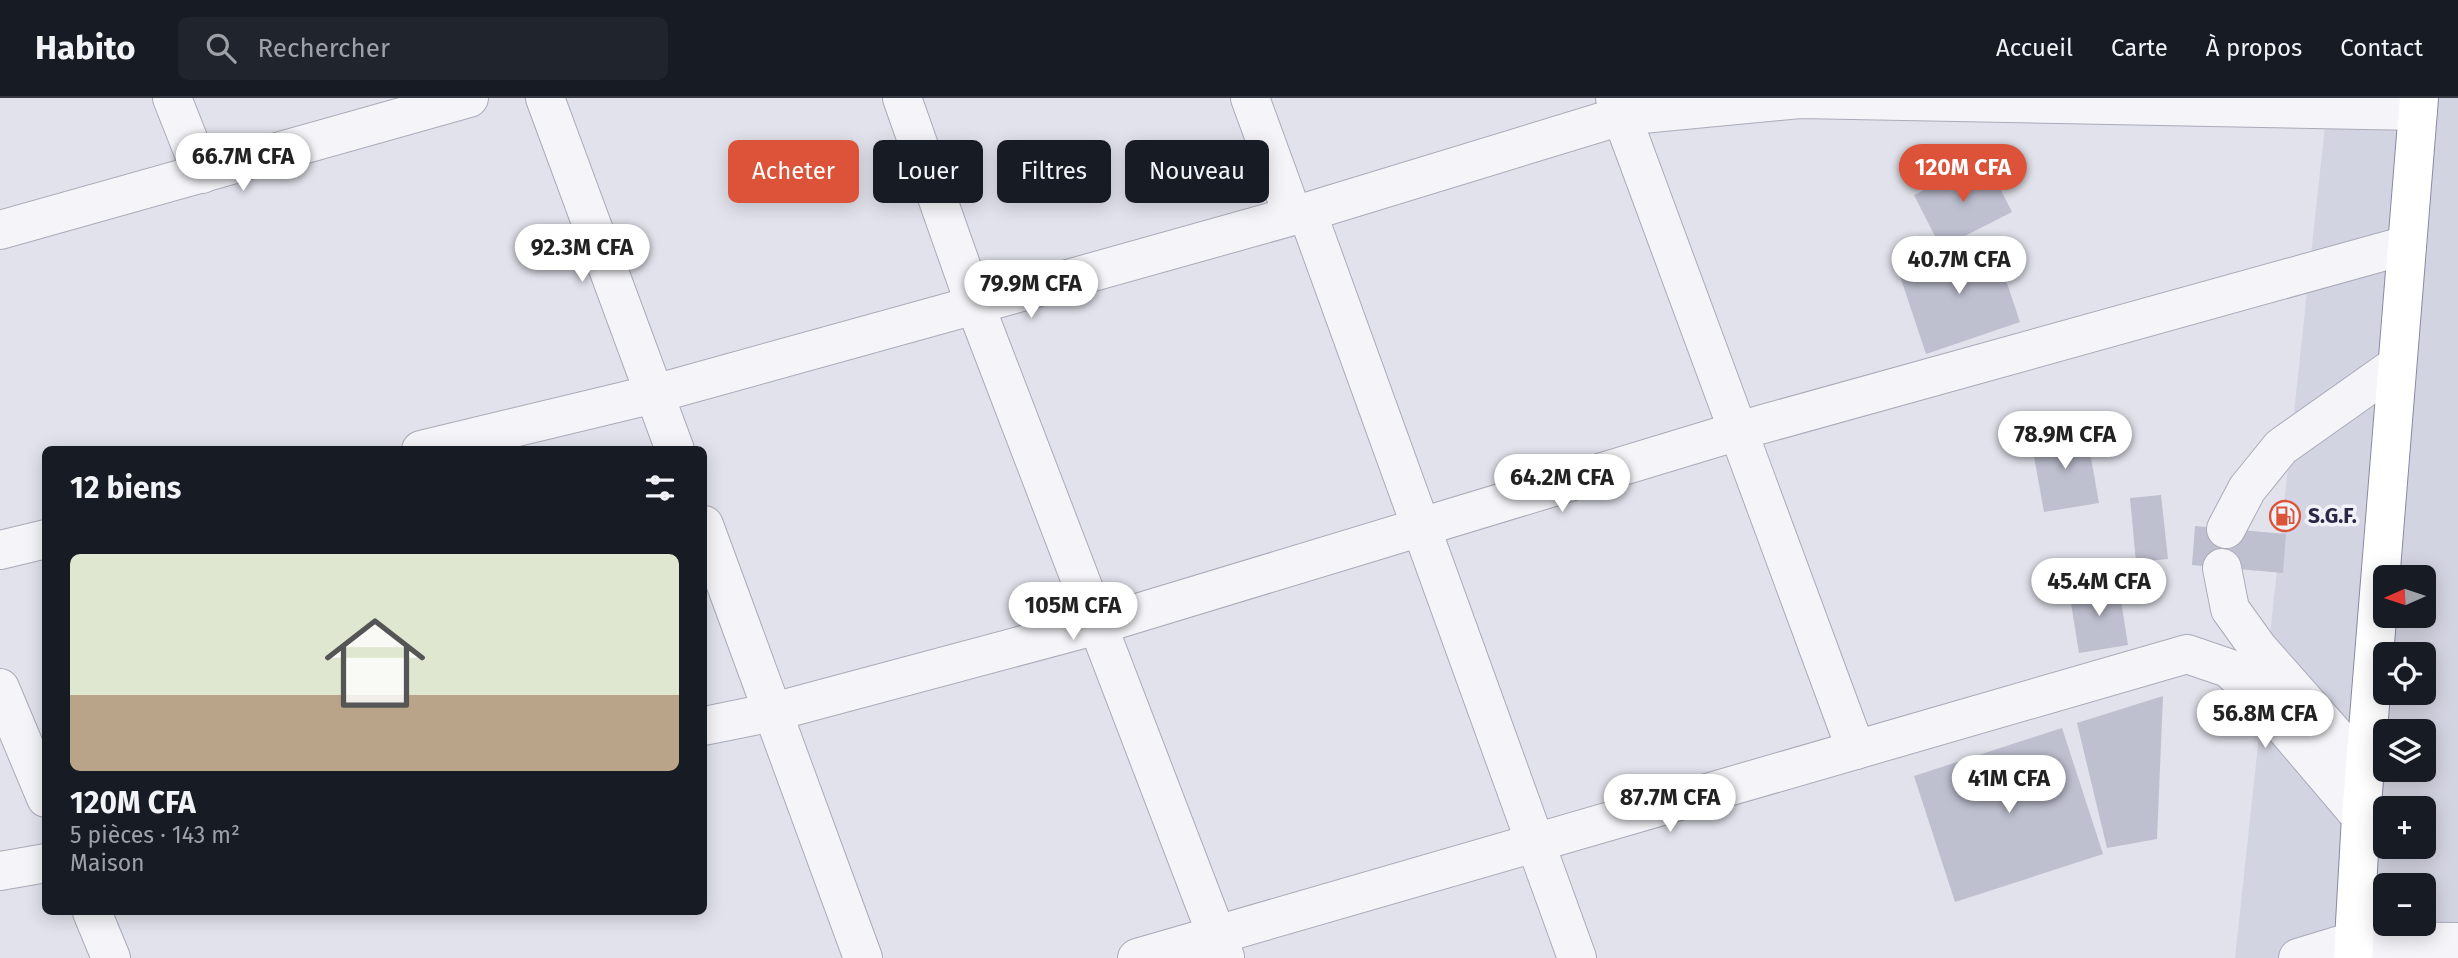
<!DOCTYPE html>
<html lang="fr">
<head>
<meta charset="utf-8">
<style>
  body { margin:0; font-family:"Fira Sans",sans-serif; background:#20242c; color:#f1f3f6; height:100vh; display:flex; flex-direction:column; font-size:26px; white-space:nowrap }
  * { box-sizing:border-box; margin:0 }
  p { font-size:23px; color:#9ea1a6 }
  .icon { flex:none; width:38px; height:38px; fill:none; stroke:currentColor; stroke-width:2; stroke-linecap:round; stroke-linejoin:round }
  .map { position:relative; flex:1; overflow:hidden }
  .sheet { position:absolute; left:42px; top:348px; width:665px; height:469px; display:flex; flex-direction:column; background:#171b24; border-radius:10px; box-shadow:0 4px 18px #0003 }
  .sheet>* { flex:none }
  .top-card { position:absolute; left:728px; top:42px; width:665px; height:63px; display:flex; gap:14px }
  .needle { width:46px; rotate:267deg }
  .fabs { position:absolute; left:2373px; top:467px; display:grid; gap:14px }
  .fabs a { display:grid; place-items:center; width:63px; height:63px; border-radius:10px; background:#171b24; box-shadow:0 4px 18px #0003; font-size:35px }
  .price { position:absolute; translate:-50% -60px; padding:0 16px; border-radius:24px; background:#fff; color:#222; font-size:23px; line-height:46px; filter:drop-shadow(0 2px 4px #0008) }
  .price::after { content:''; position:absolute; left:50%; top:42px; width:21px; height:16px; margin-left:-10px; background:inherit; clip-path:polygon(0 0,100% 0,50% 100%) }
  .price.selected { background:#dd533a; color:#fff }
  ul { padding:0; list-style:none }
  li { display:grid; align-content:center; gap:14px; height:371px; padding:0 28px }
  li+li { border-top:2px solid #363941 }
  li span { display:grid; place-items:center; height:217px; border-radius:10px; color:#555 }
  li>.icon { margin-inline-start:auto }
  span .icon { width:126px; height:126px; fill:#fffc; stroke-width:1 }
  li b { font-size:30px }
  h2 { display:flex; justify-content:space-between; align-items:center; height:84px; padding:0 28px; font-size:30px }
  .pill { padding:0 24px; border-radius:10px; background:#171b24; box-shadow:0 4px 18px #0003; font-size:24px; line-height:63px }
  .pill.selected { background:#dd533a; color:#fff }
  header { display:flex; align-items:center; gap:42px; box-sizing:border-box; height:98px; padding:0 35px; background:#171b24; border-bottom:2px solid #363941 }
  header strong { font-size:33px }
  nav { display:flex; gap:38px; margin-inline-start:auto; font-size:24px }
  .search { width:490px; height:63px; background:#20242c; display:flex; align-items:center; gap:18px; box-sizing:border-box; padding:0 24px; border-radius:10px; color:#9ea1a6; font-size:26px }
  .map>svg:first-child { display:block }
  .built { fill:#d3d4e1; fill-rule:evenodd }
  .building { fill:#bebfcf }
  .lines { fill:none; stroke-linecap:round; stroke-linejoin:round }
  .minor-casing { stroke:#aaaab9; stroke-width:40 }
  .highway-casing { stroke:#878aa4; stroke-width:40 }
  .minor { stroke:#f5f5f9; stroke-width:38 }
  .highway { stroke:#fff; stroke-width:38 }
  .labels { text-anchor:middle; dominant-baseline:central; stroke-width:7; stroke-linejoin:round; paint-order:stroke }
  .poi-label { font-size:21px; font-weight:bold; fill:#282945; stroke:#f1f2f8; text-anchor:start }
</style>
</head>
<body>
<header>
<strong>Habito</strong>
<div class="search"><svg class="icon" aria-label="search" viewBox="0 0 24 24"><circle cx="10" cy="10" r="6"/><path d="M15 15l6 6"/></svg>Rechercher</div>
<nav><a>Accueil</a><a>Carte</a><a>À propos</a><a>Contact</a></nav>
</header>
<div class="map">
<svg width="2458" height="860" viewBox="0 0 2458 860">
  <rect width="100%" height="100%" fill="#e1e2eb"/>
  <path class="built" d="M2328,0H2458V860H2235ZM2385,480H2424V518H2385ZM2385,556H2424V595H2385ZM2385,634H2424V672H2385ZM2385,710H2424V749H2385ZM2385,788H2424V826H2385Z"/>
  <g class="building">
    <path d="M1985,61L2012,114L1941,150L1914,97Z"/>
    <path d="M1992,140L2020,224L1926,256L1898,172Z"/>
    <path d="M2086,332L2099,405L2044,414L2031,342Z"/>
    <path d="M2161,397L2168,461L2136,464L2130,400Z"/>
    <path d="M2195,428L2286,436L2283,475L2192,467Z"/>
    <path d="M2118,484L2128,547L2079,555L2069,493Z"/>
    <path d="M2163,598L2157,741L2107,750L2077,625Z"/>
    <path d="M2062,630L2103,756L1955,804L1914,678Z"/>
  </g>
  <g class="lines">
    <g class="minor-casing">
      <g id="minor">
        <path d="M172,0L202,76"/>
        <path d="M545,0L675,352"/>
        <path d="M902,0L975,207L1225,859"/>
        <path d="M1250,0L1293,118"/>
        <path d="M1615,0L1856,652"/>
        <path d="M1307,114L1577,860"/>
        <path d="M0,132L469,0"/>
        <path d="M421,352L654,296L975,207L1307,114L1621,18L1800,1L2418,13"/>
        <path d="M704,427L863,860"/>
        <path d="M2226,431L2247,391L2281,349L2397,267"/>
        <path d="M0,452L46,441"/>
        <path d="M2222,470L2230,511L2258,550L2364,670"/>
        <path d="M0,590L46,700"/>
        <path d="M704,628L773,614L1098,527L1738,333L2407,147"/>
        <path d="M0,773L46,765"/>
        <path d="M92,814L111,860"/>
        <path d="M1137,860L2187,556L2228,570L2254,593L2361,719"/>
        <path d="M2298,860L2354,843L2458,844"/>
      </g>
    </g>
    <g class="highway-casing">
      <path id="highway" d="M2353,860L2361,719L2419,0"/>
    </g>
    <use href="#minor" class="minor"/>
    <use href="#highway" class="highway"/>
  </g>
  <defs>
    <g id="fuel-ring" transform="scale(1.575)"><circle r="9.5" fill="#f1f2f8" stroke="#dd533a" stroke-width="1.5"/><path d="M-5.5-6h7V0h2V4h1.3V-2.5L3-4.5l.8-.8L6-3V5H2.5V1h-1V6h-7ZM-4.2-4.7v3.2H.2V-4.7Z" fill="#dd533a"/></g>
  </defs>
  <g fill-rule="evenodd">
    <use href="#fuel-ring" x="2285" y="418"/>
  </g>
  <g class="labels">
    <g class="poi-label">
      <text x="2308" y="418">S.G.F.</text>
    </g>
  </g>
</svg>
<div class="fabs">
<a><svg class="needle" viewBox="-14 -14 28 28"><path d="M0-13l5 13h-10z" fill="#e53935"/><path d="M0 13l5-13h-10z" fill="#9ea1a6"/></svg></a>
<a><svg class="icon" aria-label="locate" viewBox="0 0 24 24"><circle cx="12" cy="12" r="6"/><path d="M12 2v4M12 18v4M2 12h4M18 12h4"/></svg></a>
<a><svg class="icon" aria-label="layers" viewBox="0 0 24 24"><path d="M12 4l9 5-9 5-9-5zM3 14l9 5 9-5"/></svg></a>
<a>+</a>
<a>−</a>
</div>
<b class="price" style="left:243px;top:95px">66.7M CFA</b>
<b class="price selected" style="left:1963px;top:106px">120M CFA</b>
<b class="price" style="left:582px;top:186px">92.3M CFA</b>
<b class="price" style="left:1959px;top:198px">40.7M CFA</b>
<b class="price" style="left:1031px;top:222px">79.9M CFA</b>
<b class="price" style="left:2065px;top:373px">78.9M CFA</b>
<b class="price" style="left:1562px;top:416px">64.2M CFA</b>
<b class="price" style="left:2099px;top:520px">45.4M CFA</b>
<b class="price" style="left:1073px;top:544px">105M CFA</b>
<b class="price" style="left:2265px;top:652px">56.8M CFA</b>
<b class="price" style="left:2009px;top:717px">41M CFA</b>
<b class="price" style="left:1670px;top:736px">87.7M CFA</b>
<div class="top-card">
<a class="pill selected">Acheter</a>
<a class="pill">Louer</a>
<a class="pill">Filtres</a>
<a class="pill">Nouveau</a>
</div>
<section class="sheet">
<h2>12 biens<svg class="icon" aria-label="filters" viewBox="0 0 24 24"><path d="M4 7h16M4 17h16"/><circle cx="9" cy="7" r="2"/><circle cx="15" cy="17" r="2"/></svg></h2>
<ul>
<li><span style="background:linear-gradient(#dfe7d0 65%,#b9a48a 0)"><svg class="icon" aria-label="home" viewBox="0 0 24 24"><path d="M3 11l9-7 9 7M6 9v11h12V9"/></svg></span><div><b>120M CFA</b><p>5 pièces · 143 m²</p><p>Maison</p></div></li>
</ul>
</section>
</div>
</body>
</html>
